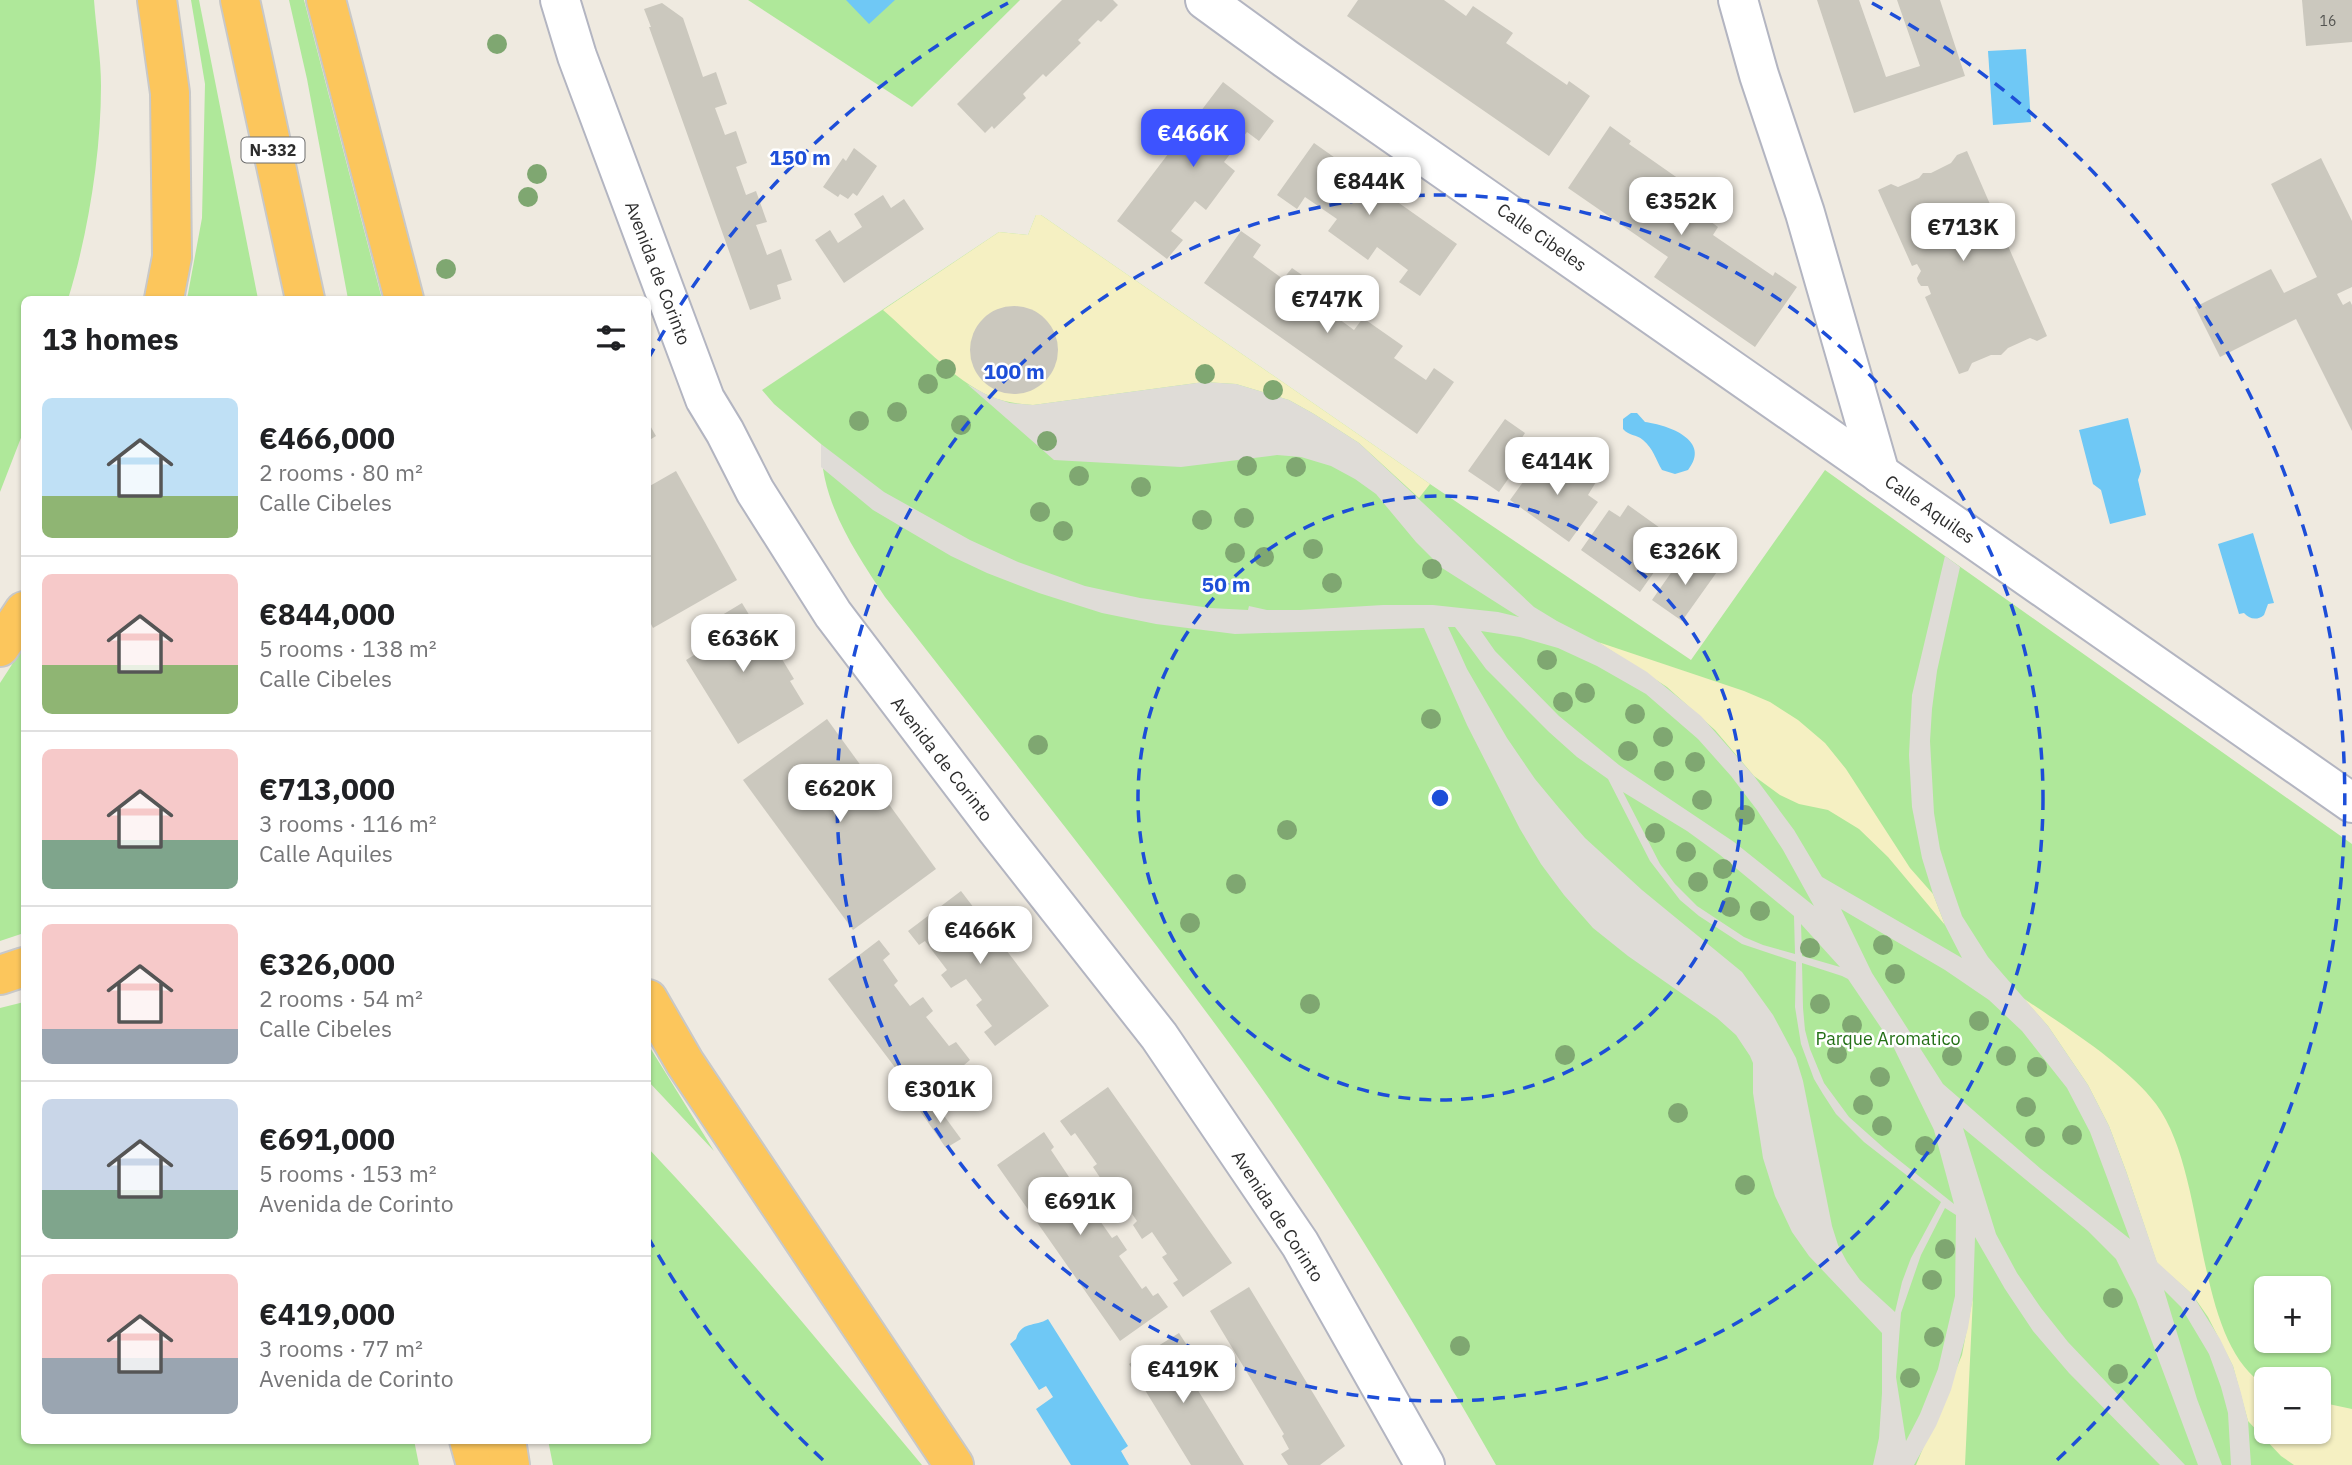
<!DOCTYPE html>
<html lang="en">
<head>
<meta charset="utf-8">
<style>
  body { margin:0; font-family:"IBM Plex Sans",sans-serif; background:#f6f6f6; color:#202124; height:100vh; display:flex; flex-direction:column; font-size:26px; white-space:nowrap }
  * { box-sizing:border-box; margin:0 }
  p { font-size:23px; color:#757577 }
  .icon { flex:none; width:38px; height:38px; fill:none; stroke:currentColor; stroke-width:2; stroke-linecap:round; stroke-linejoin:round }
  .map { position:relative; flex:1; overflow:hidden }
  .sheet { position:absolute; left:21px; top:296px; width:630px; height:1148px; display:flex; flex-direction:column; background:#fff; border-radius:10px; box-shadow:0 2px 5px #0004 }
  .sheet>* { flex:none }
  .controls { position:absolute; left:2254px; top:1276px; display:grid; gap:14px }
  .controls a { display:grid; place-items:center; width:77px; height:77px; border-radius:10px; background:#fff; box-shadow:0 2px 5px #0004; font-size:35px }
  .price { position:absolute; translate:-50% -60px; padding:0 16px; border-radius:14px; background:#fff; color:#222; font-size:23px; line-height:46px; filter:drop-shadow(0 2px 4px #0008) }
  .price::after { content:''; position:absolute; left:50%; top:42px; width:21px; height:16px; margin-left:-10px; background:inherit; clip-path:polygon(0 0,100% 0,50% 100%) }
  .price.active { background:#3d53ff; color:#fff }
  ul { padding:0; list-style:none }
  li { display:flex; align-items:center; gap:21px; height:175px; padding:0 21px }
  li+li { border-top:2px solid #e0e0e0 }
  li span { display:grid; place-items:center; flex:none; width:196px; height:140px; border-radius:10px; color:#555 }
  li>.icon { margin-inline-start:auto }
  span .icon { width:84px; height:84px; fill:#fffc; stroke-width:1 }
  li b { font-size:30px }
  h2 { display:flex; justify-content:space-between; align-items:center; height:84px; padding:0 21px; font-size:30px }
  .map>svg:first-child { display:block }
  .green { fill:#afe89a; fill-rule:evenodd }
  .sand { fill:#f5f0c2 }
  .plaza { fill:#dfdcd7; fill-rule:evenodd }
  .water { fill:#6fc8f5 }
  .building { fill:#cbc8be }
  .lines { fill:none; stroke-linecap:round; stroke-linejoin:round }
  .minor-casing { stroke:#b3b5c1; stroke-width:42 }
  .trunk-casing { stroke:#c8c8c8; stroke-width:42 }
  .minor { stroke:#fff; stroke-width:38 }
  .trunk { stroke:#fcc65c; stroke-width:38 }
  .tree { fill:#7fa771 }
  .ring { fill:none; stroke:#1d4ed8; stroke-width:3.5; stroke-dasharray:12 9 }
  .labels { text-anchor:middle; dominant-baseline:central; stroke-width:5; stroke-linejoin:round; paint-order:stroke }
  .number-label { font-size:14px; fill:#545451 }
  .shield { fill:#fff; stroke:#6c6c6c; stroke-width:2 }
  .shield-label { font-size:16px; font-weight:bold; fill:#2d2d2d }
  .street-label { font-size:18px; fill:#2d2d2d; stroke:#fff }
  .park-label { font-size:18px; fill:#247017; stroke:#fff }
  .centre { fill:#1d4ed8; stroke:#fff; stroke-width:3.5 }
  .ring-label { font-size:21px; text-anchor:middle; font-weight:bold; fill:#1d4ed8; stroke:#fff; stroke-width:5; stroke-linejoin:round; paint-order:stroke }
</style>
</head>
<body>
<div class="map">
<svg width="2352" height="1465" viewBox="0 0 2352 1465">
  <rect width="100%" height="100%" fill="#efeae0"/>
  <g class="green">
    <path d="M0,0H94C96,29 101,58 101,86C101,153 88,235 68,299H24V430L0,492Z"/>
    <path d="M191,0H199L258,299H187L202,218L205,84Z"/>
    <path d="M289,0H304L382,299H348L307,79Z"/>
    <path d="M748,0H1020L912,107Z"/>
    <path d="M1036,215H1041L1430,484L1691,660L1825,470L1945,556L2352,844V1465H1496C1417,1327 1336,1191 1243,1062C1128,904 1005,751 885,597C854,550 821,502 821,444L774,404L762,390L999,232L1028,235ZM2266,1288H2319V1340H2266ZM2266,1379H2319V1432H2266Z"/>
    <path d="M24,646V933L0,941V683Z"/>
    <path d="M24,1002V1440H414L419,1465H0V1008Z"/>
    <path d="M648,1043L649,1046L714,1151L648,1081Z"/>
    <path d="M648,1148C744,1249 832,1358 922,1465H553L548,1440H648Z"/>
  </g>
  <g class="sand">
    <path d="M1036,215H1041L1430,484L1419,498L1359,443L1314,414L1289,400L1236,384L1204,382L1033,405C1018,404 1003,402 990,396C957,383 911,334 883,310L999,232L1028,235Z"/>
    <path d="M1598,642L1744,691L1770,702L1798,720L1825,743L1846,769L1910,868L1933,894L1945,925L1888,857L1859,829L1828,810L1799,804L1780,795L1754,776L1715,730L1667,687Z"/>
    <path d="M2023,998C2064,1026 2127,1065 2156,1104C2209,1175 2192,1341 2266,1386V1432H2319V1402L2352,1409V1465H2294L2281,1456L2248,1421L2233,1366L2208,1317L2192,1294L2157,1263L2126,1171L2109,1126L2088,1085L2048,1026Z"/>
    <path d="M1973,1297L1965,1465H1916L1962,1355Z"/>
  </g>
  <path class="plaza" d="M1204,382L1236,384L1289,400L1314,414L1359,443L1534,607L1557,621L1598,642L1647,672L1701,716L1754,776L1794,830L1822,877L1962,958L1945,925L1933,894L1922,858L1912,807L1909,755L1912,695L1945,556L1960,567L1937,671L1932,709L1930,741L1934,813L1940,849L1950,881L1962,916L1988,957L2048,1026L2088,1085L2109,1126L2126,1171L2157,1262L2192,1294L2220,1339L2233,1366L2241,1393L2248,1421L2251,1465H2231L2228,1413L2221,1387L2209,1354L2181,1307L2164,1290L2197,1399L2222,1465H2198L2136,1299L2116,1259L2088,1231L1963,1128L1996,1234L2017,1273L2041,1308L2068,1342L2185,1465H2160L2069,1373L2033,1331L2005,1289L1975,1237L1973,1297L1968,1328L1951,1390L1936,1426L1914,1465H1873L1879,1438L1882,1393V1333L1809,1256L1792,1232L1775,1196L1763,1158L1753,1093V1063L1750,1056L1736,1035L1717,1018L1628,956L1593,928L1564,895L1541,864L1520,829L1467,725L1424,628L1235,634L1156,624L1102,613L1039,593L987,573L951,556L873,510L821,467V444L884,492L970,540L1018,562L1085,586L1140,598L1210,608L1248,610L1249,606L1267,610H1300L1383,605H1433L1498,612L1519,617L1442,568L1416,542L1376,494L1355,479L1331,466L1301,457L1277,455L1181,467L1054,460L967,384L989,396L1010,403L1033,405ZM1448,627H1455L1486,669L1549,732L1577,757L1608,779L1650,861L1680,900L1699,916L1742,944L1796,962L1795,1007L1801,1044L1814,1079L1823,1094L1836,1114L1864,1142L1941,1202L1911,1258L1902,1282L1895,1312L1860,1280L1847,1262L1838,1245L1832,1226L1803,1081L1796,1058L1773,1015L1742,972L1642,890L1585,838L1559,808L1535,779L1507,738L1467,669ZM1481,631L1520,637L1558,648L1597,666L1646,694L1698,739L1731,776L1757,810L1783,850L1814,906L1734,842L1619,765L1559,716L1495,651ZM1623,792L1687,831L1720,855L1794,916L1795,954L1763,945L1744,937L1697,906L1675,884L1660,864ZM1841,909L1945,970L1989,1000L2022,1031L2067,1088L2090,1132L2130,1239L2041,1169L1943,1084L1872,973ZM1801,924L1840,967L1802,956ZM1802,963L1842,976L1848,979L1892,1044L1934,1130L1954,1204L1885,1149L1849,1117L1824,1083L1810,1049L1805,1030L1803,1008ZM1945,1208L1956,1215L1955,1296L1938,1369L1920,1414L1906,1441L1896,1377L1901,1313L1921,1255Z"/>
  <g class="water">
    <path d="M846,0H895L869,24Z"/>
    <path d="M2026,49L2031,122L1993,125L1988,51Z"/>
    <path d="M1631,413H1637L1645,422C1668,425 1712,440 1688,470L1675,474L1662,470C1656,460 1653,448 1643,440C1636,434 1629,436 1623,429V419Z"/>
    <path d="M2128,418L2141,471L2138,480L2146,515L2110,524L2101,490L2093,484L2079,430Z"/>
    <path d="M2253,533L2274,603L2268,604L2264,615C2257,621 2249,619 2244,613L2239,614L2218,544Z"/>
    <path d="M1048,1319L1128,1446L1121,1451L1129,1465H1071L1036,1409L1053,1397L1046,1386L1039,1390L1010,1344L1016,1339C1021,1321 1035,1327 1048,1319Z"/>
  </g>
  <g class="building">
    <path d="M1062,0H1113L1118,5L1101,22L1098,20L1078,40L1081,43L1046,77L1043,74L1023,94L1026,98L994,129L992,126L985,133L957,104Z"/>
    <path d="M1358,0H1444L1466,16L1473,6L1513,33L1506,43L1567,85L1569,81L1590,96L1549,156L1347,16Z"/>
    <path d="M1817,0H1859L1886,77L1920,66L1897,0H1940L1965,76L1854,113Z"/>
    <path d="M2302,0H2352V42L2306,46Z"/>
    <path d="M662,3L683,18L703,77L716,72L727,104L715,108L725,135L736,131L747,163L736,167L746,195L756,191L767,222L756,225L767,255L781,249L792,280L777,285L781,299L750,310L649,27H651L644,9Z"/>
    <path d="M1223,82L1274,121L1259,141L1247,132L1224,162L1235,171L1206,210L1195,201L1171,231L1183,240L1167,259L1117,221Z"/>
    <path d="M1610,126L1631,141L1629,144L1689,186L1694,179L1713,193L1699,213L1718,227L1713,235L1773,276L1775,272L1797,287L1755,347L1654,277L1668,257L1568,188Z"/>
    <path d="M1314,143L1457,244L1420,296L1399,282L1408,270L1377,247L1368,260L1328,231L1337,219L1305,197L1297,209L1277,195Z"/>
    <path d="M854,148L877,166L857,196L853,193L848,199L840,194L838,197L823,187L843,158L846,161Z"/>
    <path d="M1967,151L2047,336L2037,341L2030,338L2008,348L2001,355H1991L1972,363L1968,371L1959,374L1925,297L1931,294L1928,286H1921L1918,282L1917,278L1921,271L1917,264L1912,266L1878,190L1891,184L1898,187L1919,178L1923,173H1931L1951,163L1957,155Z"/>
    <path d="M2321,158L2352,221V287L2337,294L2343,305L2350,301L2352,305V431L2296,319L2220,357L2195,307L2271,269L2284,293L2317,277L2271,184Z"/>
    <path d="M883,195L891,208L904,199L924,229L844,283L815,240L830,230L838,243L862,227L854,214Z"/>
    <path d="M1241,231L1261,245L1253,257L1283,279L1292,268L1332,296L1324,308L1354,330L1363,318L1403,346L1394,358L1426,380L1434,368L1454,382L1417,434L1204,283Z"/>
    <circle cx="1014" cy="350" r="44"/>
    <path d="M1505,419L1525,433L1517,445L1527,452L1499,492L1468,471Z"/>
    <path d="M648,422L656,436L648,441Z"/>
    <path d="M1556,455L1596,482L1588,495L1598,502L1569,542L1510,500L1539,460L1548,467Z"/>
    <path d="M676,471L737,580L653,628L648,618V487Z"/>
    <path d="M1628,505L1667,533L1659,545L1669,551L1640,592L1581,550L1609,510L1620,517Z"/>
    <path d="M1699,555L1719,569L1682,621L1652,600L1680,560L1690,567Z"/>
    <path d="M742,603L751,618L756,616L794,679L790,681L804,704L738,744L686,660L704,649L694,632Z"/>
    <path d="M827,719L936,869L853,930L743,780Z"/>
    <path d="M961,891L1049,1006L995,1046L984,1032L992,1026L976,1005L982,1000L966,979L951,988L941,975L947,970L925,941L919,945L908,931Z"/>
    <path d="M879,940L890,954L883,960L898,981L894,985L910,1006L923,997L933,1011L926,1017L949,1046L956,1042L970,1060L958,1070L960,1073L955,1078L936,1092L933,1088L919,1099L828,979Z"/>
    <path d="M1108,1087L1232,1263L1183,1297L1173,1283L1178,1280L1162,1257L1167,1254L1152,1232L1142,1239L1133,1225L1137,1221L1116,1191L1111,1194L1093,1167L1097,1164L1075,1133L1071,1136L1060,1121Z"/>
    <path d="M934,1102L961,1139L946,1148L920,1111Z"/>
    <path d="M1044,1132L1054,1147L1051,1150L1071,1180L1076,1177L1095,1205L1091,1208L1112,1238L1117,1235L1127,1250L1119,1256L1142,1289L1146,1286L1153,1296L1158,1293L1168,1307L1120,1341L997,1165Z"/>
    <path d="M1249,1287L1345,1446L1320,1465H1288L1281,1454L1289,1449L1282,1436L1284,1434L1210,1311Z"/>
    <path d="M1179,1333L1190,1350L1181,1356L1189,1369L1186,1371L1244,1465H1191L1129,1364Z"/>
  </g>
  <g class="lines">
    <g class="minor-casing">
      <g id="minor">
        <path d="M560,0L577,56L705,399L725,432L755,491L833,614L997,830L1159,1036L1300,1244L1425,1465"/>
        <path d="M1205,0L1286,59L2352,803"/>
        <path d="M1738,0L1759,75L1805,213L1880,474"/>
      </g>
    </g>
    <g class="trunk-casing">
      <g id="trunk">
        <path d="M157,0L170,93L172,257L164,299"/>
        <path d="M240,0L305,299"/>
        <path d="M326,0L404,299"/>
        <path d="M0,647L24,611"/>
        <path d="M0,975L24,967"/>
        <path d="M648,999L685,1063L954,1465"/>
        <path d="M469,1440L476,1465"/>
        <path d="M506,1440L510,1465"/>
      </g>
    </g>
    <use href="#minor" class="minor"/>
    <use href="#trunk" class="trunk"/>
  </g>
  <g class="tree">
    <circle cx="497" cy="44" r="10"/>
    <circle cx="537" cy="174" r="10"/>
    <circle cx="528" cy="197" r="10"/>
    <circle cx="446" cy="269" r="10"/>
    <circle cx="946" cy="369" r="10"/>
    <circle cx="1205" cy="374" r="10"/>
    <circle cx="928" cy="384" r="10"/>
    <circle cx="1273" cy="390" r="10"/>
    <circle cx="897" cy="412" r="10"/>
    <circle cx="859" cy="421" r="10"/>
    <circle cx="961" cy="425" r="10"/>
    <circle cx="1047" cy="441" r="10"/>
    <circle cx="1247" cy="466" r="10"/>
    <circle cx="1296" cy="467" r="10"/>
    <circle cx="1079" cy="476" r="10"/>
    <circle cx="1141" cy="487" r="10"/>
    <circle cx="1040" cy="512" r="10"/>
    <circle cx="1244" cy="518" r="10"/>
    <circle cx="1202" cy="520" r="10"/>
    <circle cx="1063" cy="531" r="10"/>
    <circle cx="1313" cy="549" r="10"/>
    <circle cx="1235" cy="553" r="10"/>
    <circle cx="1264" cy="557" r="10"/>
    <circle cx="1432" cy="569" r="10"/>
    <circle cx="1332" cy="583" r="10"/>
    <circle cx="1547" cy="660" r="10"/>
    <circle cx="1585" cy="693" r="10"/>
    <circle cx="1563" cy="702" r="10"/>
    <circle cx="1635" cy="714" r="10"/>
    <circle cx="1431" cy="719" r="10"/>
    <circle cx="1663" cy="737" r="10"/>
    <circle cx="1038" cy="745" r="10"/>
    <circle cx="1628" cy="751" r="10"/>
    <circle cx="1695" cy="762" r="10"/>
    <circle cx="1664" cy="771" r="10"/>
    <circle cx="1702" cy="800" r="10"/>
    <circle cx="1745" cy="815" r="10"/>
    <circle cx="1287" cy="830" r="10"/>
    <circle cx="1655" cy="833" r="10"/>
    <circle cx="1686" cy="852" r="10"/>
    <circle cx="1723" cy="869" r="10"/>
    <circle cx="1698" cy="882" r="10"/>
    <circle cx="1236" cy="884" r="10"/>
    <circle cx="1730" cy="907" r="10"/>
    <circle cx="1760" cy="911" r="10"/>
    <circle cx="1190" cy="923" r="10"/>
    <circle cx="1883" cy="945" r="10"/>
    <circle cx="1810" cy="948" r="10"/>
    <circle cx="1895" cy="974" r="10"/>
    <circle cx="1310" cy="1004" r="10"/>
    <circle cx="1820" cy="1004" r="10"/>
    <circle cx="1979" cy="1021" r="10"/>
    <circle cx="1852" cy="1025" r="10"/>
    <circle cx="1837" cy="1054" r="10"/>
    <circle cx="1565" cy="1055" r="10"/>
    <circle cx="1952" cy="1056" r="10"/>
    <circle cx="2006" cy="1056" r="10"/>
    <circle cx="2037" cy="1067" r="10"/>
    <circle cx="1880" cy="1077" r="10"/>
    <circle cx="1863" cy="1105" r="10"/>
    <circle cx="2026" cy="1107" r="10"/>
    <circle cx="1678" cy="1113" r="10"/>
    <circle cx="1882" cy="1126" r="10"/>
    <circle cx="2072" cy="1135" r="10"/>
    <circle cx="2035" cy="1137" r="10"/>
    <circle cx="1925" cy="1146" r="10"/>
    <circle cx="1745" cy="1185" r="10"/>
    <circle cx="1945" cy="1249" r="10"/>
    <circle cx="1932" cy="1280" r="10"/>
    <circle cx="2113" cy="1298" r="10"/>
    <circle cx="1934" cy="1337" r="10"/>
    <circle cx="1460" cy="1346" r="10"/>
    <circle cx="2118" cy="1374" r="10"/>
    <circle cx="1910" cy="1378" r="10"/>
  </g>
  <g class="ring">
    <circle cx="1440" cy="798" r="302"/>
    <circle cx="1440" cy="798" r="603"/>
    <path d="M823 1460A905 905 0 0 1 648 1237M648 359A905 905 0 0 1 1008 3M1872 3A905 905 0 0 1 2057 1460"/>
  </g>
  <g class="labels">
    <g class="number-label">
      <text x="2328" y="21">16</text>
    </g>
    <rect class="shield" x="241.5" y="137.5" width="63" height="25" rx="5"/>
    <g class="shield-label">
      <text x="273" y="150">N-332</text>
    </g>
    <g class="street-label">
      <text transform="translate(1542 237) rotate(35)">Calle Cibeles</text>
      <text transform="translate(658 273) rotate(69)">Avenida de Corinto</text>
      <text transform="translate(1930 509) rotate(35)">Calle Aquiles</text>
      <text transform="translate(942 759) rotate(52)">Avenida de Corinto</text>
      <text transform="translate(1278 1216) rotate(57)">Avenida de Corinto</text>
    </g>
    <g class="park-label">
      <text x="1888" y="1038">Parque Aromatico</text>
    </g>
  </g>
  <circle cx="1440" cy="798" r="10" class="centre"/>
  <g class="ring-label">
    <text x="800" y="165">150 m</text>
    <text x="1014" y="379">100 m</text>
    <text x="1226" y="592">50 m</text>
  </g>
</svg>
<div class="controls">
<a>+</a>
<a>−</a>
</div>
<b class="price active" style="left:1193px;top:169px">€466K</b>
<b class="price" style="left:1369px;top:217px">€844K</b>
<b class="price" style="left:1681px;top:237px">€352K</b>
<b class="price" style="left:1963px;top:263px">€713K</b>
<b class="price" style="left:1327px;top:335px">€747K</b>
<b class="price" style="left:1557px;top:497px">€414K</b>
<b class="price" style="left:1685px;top:587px">€326K</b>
<b class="price" style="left:743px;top:674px">€636K</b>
<b class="price" style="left:840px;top:824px">€620K</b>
<b class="price" style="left:980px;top:966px">€466K</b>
<b class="price" style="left:940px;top:1125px">€301K</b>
<b class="price" style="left:1080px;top:1237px">€691K</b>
<b class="price" style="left:1183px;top:1405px">€419K</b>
<section class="sheet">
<h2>13 homes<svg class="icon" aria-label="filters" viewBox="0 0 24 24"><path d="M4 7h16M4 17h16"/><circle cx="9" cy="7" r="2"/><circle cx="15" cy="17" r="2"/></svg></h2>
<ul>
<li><span style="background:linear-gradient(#bfe0f5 70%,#8fb573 0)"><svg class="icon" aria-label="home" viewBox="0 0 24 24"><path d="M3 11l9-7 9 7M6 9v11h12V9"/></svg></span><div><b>€466,000</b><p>2 rooms · 80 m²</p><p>Calle Cibeles</p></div></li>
<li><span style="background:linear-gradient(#f6c9c9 65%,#8fb573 0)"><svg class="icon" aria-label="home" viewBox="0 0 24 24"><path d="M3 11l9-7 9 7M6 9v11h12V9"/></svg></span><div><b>€844,000</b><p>5 rooms · 138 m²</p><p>Calle Cibeles</p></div></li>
<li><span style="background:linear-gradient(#f6c9c9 65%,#7fa58c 0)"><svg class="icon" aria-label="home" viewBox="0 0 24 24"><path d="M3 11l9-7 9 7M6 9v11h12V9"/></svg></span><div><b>€713,000</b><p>3 rooms · 116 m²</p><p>Calle Aquiles</p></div></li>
<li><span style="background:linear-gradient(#f6c9c9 75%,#9aa5b1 0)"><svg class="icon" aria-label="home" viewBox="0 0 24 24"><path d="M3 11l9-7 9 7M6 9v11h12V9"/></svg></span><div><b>€326,000</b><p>2 rooms · 54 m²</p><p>Calle Cibeles</p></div></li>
<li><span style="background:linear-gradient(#c9d6e8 65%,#7fa58c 0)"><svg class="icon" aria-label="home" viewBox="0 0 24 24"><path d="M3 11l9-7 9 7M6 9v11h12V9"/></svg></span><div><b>€691,000</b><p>5 rooms · 153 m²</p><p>Avenida de Corinto</p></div></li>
<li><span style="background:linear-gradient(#f6c9c9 60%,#9aa5b1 0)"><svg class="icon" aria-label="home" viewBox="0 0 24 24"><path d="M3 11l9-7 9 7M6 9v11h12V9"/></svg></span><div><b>€419,000</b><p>3 rooms · 77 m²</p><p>Avenida de Corinto</p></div></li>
</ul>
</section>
</div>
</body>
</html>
